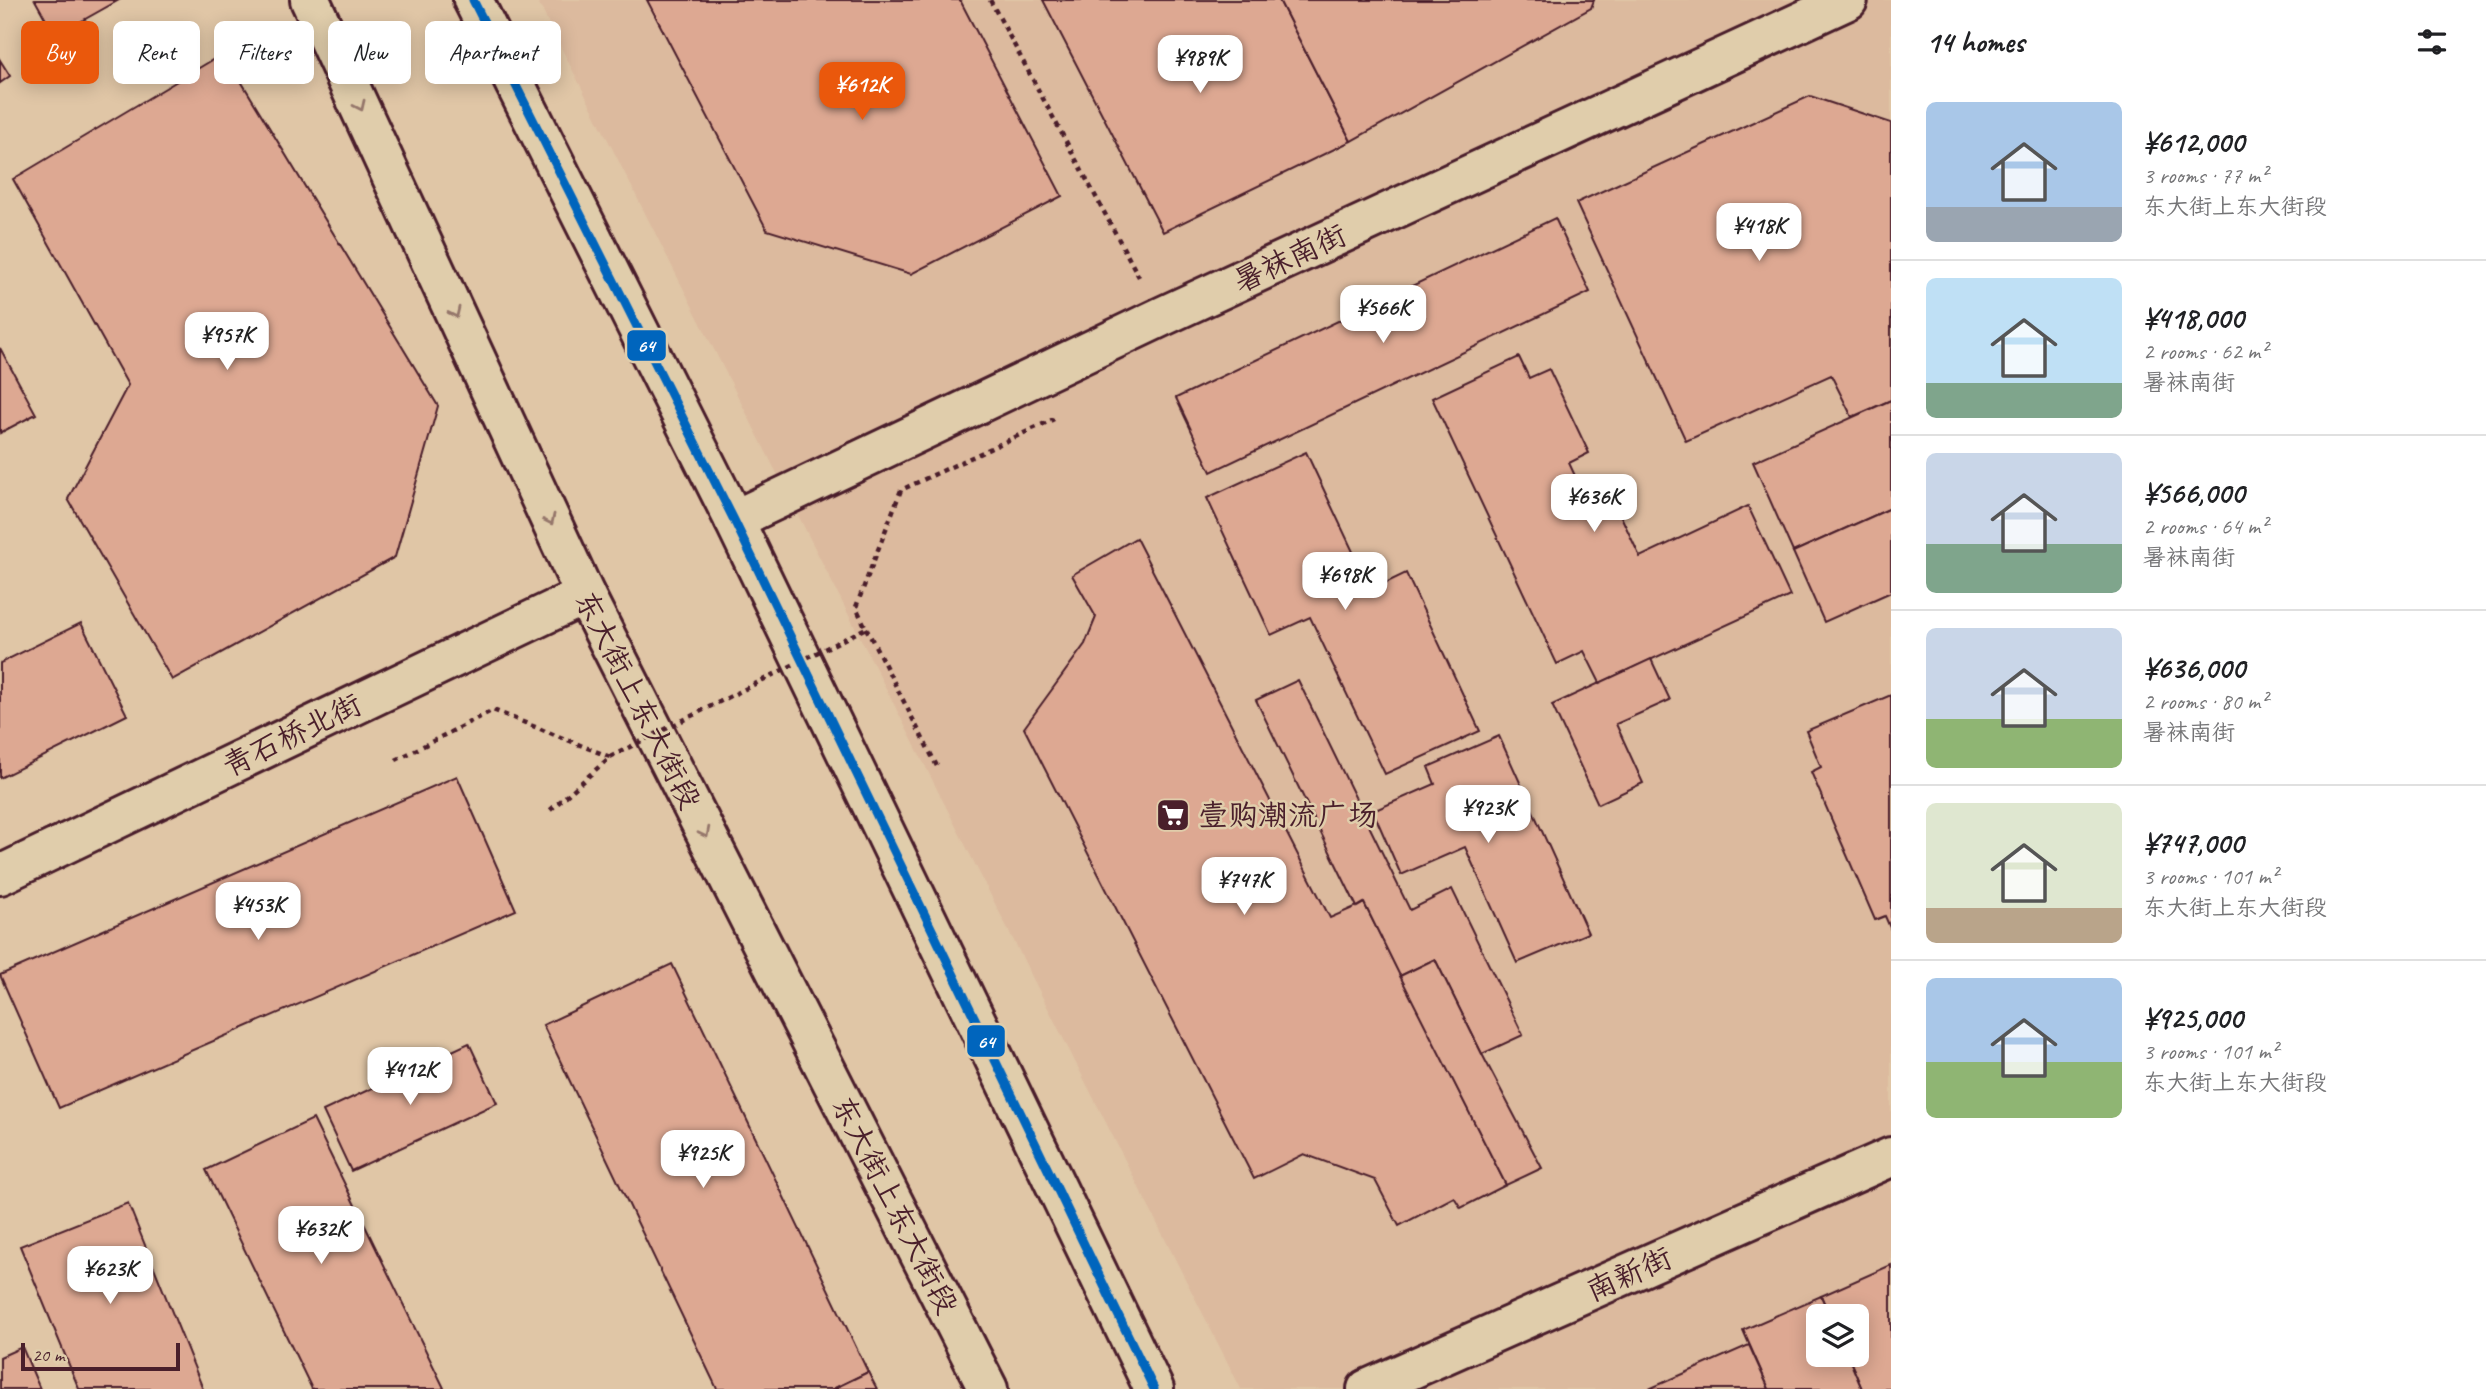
<!DOCTYPE html>
<html lang="en">
<head>
<meta charset="utf-8">
<style>
  body { margin:0; font-family:Caveat,"LXGW WenKai TC",sans-serif; background:#f6f6f6; color:#202124; height:100vh; display:flex; flex-direction:column; font-size:26px; white-space:nowrap }
  * { box-sizing:border-box; margin:0 }
  p { font-size:23px; color:#757577 }
  .icon { flex:none; width:38px; height:38px; fill:none; stroke:currentColor; stroke-width:2; stroke-linecap:round; stroke-linejoin:round }
  .map { position:relative; flex:1; overflow:hidden }
  .sheet { display:flex; flex-direction:column; background:#fff; width:595px }
  .sheet>* { flex:none }
  .top-card { position:absolute; left:21px; top:21px; width:665px; height:63px; display:flex; gap:14px }
  .controls { position:absolute; left:1806px; top:1304px; display:grid; gap:14px }
  .controls a { display:grid; place-items:center; width:63px; height:63px; border-radius:10px; background:#fff; box-shadow:0 4px 18px #0003; font-size:35px }
  .scale { position:absolute; left:21px; bottom:18px; width:159px; box-sizing:border-box; padding-left:7px; border:4px solid #4a1f2b; border-top:0; font-size:19px; line-height:24px; white-space:nowrap; color:#4a1f2b; -webkit-text-stroke:5px #e0cdab; paint-order:stroke }
  .price { position:absolute; translate:-50% -60px; padding:0 16px; border-radius:14px; background:#fff; color:#222; font-size:23px; line-height:46px; filter:drop-shadow(0 2px 4px #0008) }
  .price::after { content:''; position:absolute; left:50%; top:42px; width:21px; height:16px; margin-left:-10px; background:inherit; clip-path:polygon(0 0,100% 0,50% 100%) }
  .price.selected { background:#ea580c; color:#fff }
  ul { padding:0; list-style:none }
  li { display:flex; align-items:center; gap:21px; height:175px; padding:0 35px }
  li+li { border-top:2px solid #e0e0e0 }
  li span { display:grid; place-items:center; flex:none; width:196px; height:140px; border-radius:10px; color:#555 }
  li>.icon { margin-inline-start:auto }
  span .icon { width:84px; height:84px; fill:#fffc; stroke-width:1 }
  li b { font-size:30px }
  h2 { display:flex; justify-content:space-between; align-items:center; height:84px; padding:0 35px; font-size:30px }
  .chip { padding:0 24px; border-radius:10px; background:#fff; box-shadow:0 4px 18px #0003; font-size:24px; line-height:63px }
  .chip.selected { background:#ea580c; color:#fff }
  main { display:flex; flex:1; min-height:0 }
  .map>svg:first-child { display:block }
  .built { fill:#dcba9e; fill-rule:evenodd }
  .building { fill:#dda892; stroke:#4a1f2b; stroke-width:2 }
  .lines { fill:none; stroke-linecap:round; stroke-linejoin:round }
  .minor-casing { stroke:#4a1f2b; stroke-width:44 }
  .major-casing { stroke:#4a1f2b; stroke-width:44 }
  .path { stroke:#4a1f2b; stroke-width:4.5; stroke-dasharray:5 5; stroke-linecap:butt }
  .minor { stroke:#e0cdab; stroke-width:38 }
  .major { stroke:#e0cdab; stroke-width:38 }
  .path-bridge { stroke:#4a1f2b; stroke-width:4.5; stroke-dasharray:5 5; stroke-linecap:butt }
  .bus-1-casing { stroke:#e0cdab; stroke-width:14 }
  .bus-1 { stroke:#0065bd; stroke-width:9 }
  .oneway { stroke:#95766b }
  .labels { text-anchor:middle; dominant-baseline:central; stroke-width:5; stroke-linejoin:round; paint-order:stroke }
  .street-label { font-size:30px; fill:#4a1f2b; stroke:#e0cdab }
  .poi-label { font-size:30px; fill:#4a1f2b; stroke:#e0cdab; text-anchor:start }
  .line-badge { stroke:#e0cdab; stroke-width:2.5 }
  .badge-label { font-size:19px; text-anchor:middle; font-weight:bold; fill:#fff }
</style>
</head>
<body>
<main>
<div class="map">
<svg width="1891" height="1389" viewBox="0 0 1891 1389">
  <rect width="100%" height="100%" fill="#e0c6a6"/>
  <filter id="ink" filterUnits="userSpaceOnUse"><feTurbulence type="fractalNoise" baseFrequency=".0143" numOctaves="2"/><feDisplacementMap in="SourceGraphic" scale="14" xChannelSelector="R" yChannelSelector="G"/><feConvolveMatrix kernelMatrix="1 2 1 2 8 2 1 2 1" color-interpolation-filters="sRGB"/></filter>
  <g filter="url(#ink)">
    <path class="built" d="M537,0H1891V1389H1241ZM1818,1316H1857V1354H1818Z"/>
    <g class="building">
      <path d="M35,0H119L55,36Z"/>
      <path d="M647,0H960L1062,196L911,274L767,230Z"/>
      <path d="M1043,0H1279L1351,141L1163,232Z"/>
      <path d="M1279,0H1594L1591,8L1351,141Z"/>
      <path d="M224,53L438,406L395,557L172,680L68,499L128,385L13,179Z"/>
      <path d="M0,60L10,76L0,83Z"/>
      <path d="M1810,96L1891,123V400L1852,417L1831,375L1686,441L1576,203Z"/>
      <path d="M1555,218L1590,292L1211,472L1176,398Z"/>
      <path d="M0,348L36,414L0,433Z"/>
      <path d="M1519,357L1529,378L1549,369L1589,453L1569,463L1583,493L1605,482L1640,557L1748,506L1790,596L1600,683L1584,651L1557,664L1432,398Z"/>
      <path d="M1891,400V508L1793,552L1753,462Z"/>
      <path d="M1306,452L1371,590L1406,573L1480,731L1385,774L1310,617L1271,635L1207,498Z"/>
      <path d="M1891,508V592L1824,622L1793,552Z"/>
      <path d="M1136,538L1330,918L1364,903L1506,1185L1461,1208L1454,1197L1399,1226L1375,1180L1304,1154L1254,1179L1024,728L1085,644L1096,617L1072,575Z"/>
      <path d="M81,623L127,715L0,778V663Z"/>
      <path d="M1651,659L1670,700L1616,724L1643,783L1598,804L1552,705Z"/>
      <path d="M1298,680L1410,910L1452,889L1523,1035L1482,1054L1435,959L1400,976L1364,903L1357,907L1256,700Z"/>
      <path d="M1891,695V930L1885,916L1875,920L1811,772L1821,767L1806,731Z"/>
      <path d="M1499,736L1588,933L1517,963L1465,847L1401,875L1373,811L1435,784L1428,767Z"/>
      <path d="M457,776L516,910L59,1108L0,975Z"/>
      <path d="M1435,959L1482,1054L1542,1168L1506,1185L1400,976Z"/>
      <path d="M672,964L868,1372L833,1389H717L543,1025Z"/>
      <path d="M469,1043L497,1103L351,1171L323,1111Z"/>
      <path d="M313,1119L444,1388L442,1389H312L206,1170Z"/>
      <path d="M128,1203L203,1389H79L20,1246Z"/>
      <path d="M1891,1265V1389H1862L1847,1354H1857V1316H1830L1821,1296Z"/>
      <path d="M1821,1296L1830,1316H1818V1354H1847L1862,1389H1769L1743,1330Z"/>
      <path d="M1749,1345L1769,1389H1649Z"/>
      <path d="M22,1347L40,1389H0V1357Z"/>
      <path d="M868,1372L877,1389H833Z"/>
    </g>
    <g class="lines">
      <g class="minor-casing">
        <g id="minor">
          <path d="M734,520L1161,317L1848,0"/>
          <path d="M0,875L585,595"/>
          <path d="M1367,1389L1891,1157"/>
        </g>
      </g>
      <g class="major-casing">
        <g id="major">
          <path d="M310,0L585,595L988,1389"/>
          <path d="M473,0L734,520L1154,1389"/>
        </g>
      </g>
      <g class="path">
        <path d="M990,0L1139,277"/>
        <path d="M866,628L939,770"/>
        <path d="M396,760L493,710L610,757L547,813"/>
      </g>
      <use href="#minor" class="minor"/>
      <use href="#major" class="major"/>
      <path class="path-bridge" d="M610,757L866,628L856,607L901,490L1054,419"/>
      <g class="bus-1-casing">
        <path id="bus-1" d="M473,0L734,520L1154,1389"/>
      </g>
      <use href="#bus-1" class="bus-1"/>
    </g>
    <defs><path id="oneway-chevron" d="M-2-3.5L2.5 0L-2 3.5" fill="none" stroke-width="1.6" stroke-linecap="round" stroke-linejoin="round" transform="scale(1.75)"/></defs>
    <g class="oneway">
      <use href="#oneway-chevron" transform="translate(360 106) rotate(65)"/>
      <use href="#oneway-chevron" transform="translate(455 313) rotate(65)"/>
      <use href="#oneway-chevron" transform="translate(550 520) rotate(65)"/>
      <use href="#oneway-chevron" transform="translate(705 833) rotate(63)"/>
    </g>
  </g>
  <defs>
    <g id="supermarket-square" transform="scale(1.75)"><rect x="-9" y="-9" width="18" height="18" rx="4" fill="#4a1f2b" stroke="#e0cdab"/><path d="M-6-5.5h2.5l.6 2H6L4.5 2H-2.5L-4.4-4H-6ZM-1.5 3.2a1.3 1.3 0 1 0 .1 0ZM3 3.2a1.3 1.3 0 1 0 .1 0Z" fill="#fff"/></g>
  </defs>
  <g fill-rule="evenodd">
    <use href="#supermarket-square" x="1173" y="815"/>
  </g>
  <g class="labels">
    <g class="street-label">
      <text transform="translate(1290 258) rotate(-25)">暑袜南街</text>
      <text transform="translate(638 700) rotate(63)">东大街上东大街段</text>
      <text transform="translate(292 735) rotate(-26)">青石桥北街</text>
      <text transform="translate(895 1205) rotate(63)">东大街上东大街段</text>
      <text transform="translate(1629 1274) rotate(-24)">南新街</text>
    </g>
    <g class="poi-label">
      <text x="1198" y="815">壹购潮流广场</text>
    </g>
  </g>
  <g class="line-badge">
    <rect x="626" y="329" width="41" height="33" rx="7" fill="#0065bd"/>
    <rect x="966" y="1024" width="40" height="34" rx="7" fill="#0065bd"/>
  </g>
  <g class="badge-label">
    <text x="646" y="352">64</text>
    <text x="986" y="1048">64</text>
  </g>
</svg>
<div class="controls">
<a><svg class="icon" aria-label="layers" viewBox="0 0 24 24"><path d="M12 4l9 5-9 5-9-5zM3 14l9 5 9-5"/></svg></a>
</div>
<div class="scale">20 m</div>
<b class="price" style="left:1200px;top:95px">¥989K</b>
<b class="price selected" style="left:862px;top:122px">¥612K</b>
<b class="price" style="left:1759px;top:263px">¥418K</b>
<b class="price" style="left:1383px;top:345px">¥566K</b>
<b class="price" style="left:227px;top:372px">¥957K</b>
<b class="price" style="left:1594px;top:534px">¥636K</b>
<b class="price" style="left:1345px;top:612px">¥698K</b>
<b class="price" style="left:1488px;top:845px">¥923K</b>
<b class="price" style="left:1244px;top:917px">¥747K</b>
<b class="price" style="left:258px;top:942px">¥453K</b>
<b class="price" style="left:410px;top:1107px">¥412K</b>
<b class="price" style="left:703px;top:1190px">¥925K</b>
<b class="price" style="left:321px;top:1266px">¥632K</b>
<b class="price" style="left:110px;top:1306px">¥623K</b>
<div class="top-card">
<a class="chip selected">Buy</a>
<a class="chip">Rent</a>
<a class="chip">Filters</a>
<a class="chip">New</a>
<a class="chip">Apartment</a>
</div>
</div>
<section class="sheet">
<h2>14 homes<svg class="icon" aria-label="filters" viewBox="0 0 24 24"><path d="M4 7h16M4 17h16"/><circle cx="9" cy="7" r="2"/><circle cx="15" cy="17" r="2"/></svg></h2>
<ul>
<li><span style="background:linear-gradient(#a9c7e8 75%,#9aa5b1 0)"><svg class="icon" aria-label="home" viewBox="0 0 24 24"><path d="M3 11l9-7 9 7M6 9v11h12V9"/></svg></span><div><b>¥612,000</b><p>3 rooms · 77 m²</p><p>东大街上东大街段</p></div></li>
<li><span style="background:linear-gradient(#bfe0f5 75%,#7fa58c 0)"><svg class="icon" aria-label="home" viewBox="0 0 24 24"><path d="M3 11l9-7 9 7M6 9v11h12V9"/></svg></span><div><b>¥418,000</b><p>2 rooms · 62 m²</p><p>暑袜南街</p></div></li>
<li><span style="background:linear-gradient(#c9d6e8 65%,#7fa58c 0)"><svg class="icon" aria-label="home" viewBox="0 0 24 24"><path d="M3 11l9-7 9 7M6 9v11h12V9"/></svg></span><div><b>¥566,000</b><p>2 rooms · 64 m²</p><p>暑袜南街</p></div></li>
<li><span style="background:linear-gradient(#c9d6e8 65%,#8fb573 0)"><svg class="icon" aria-label="home" viewBox="0 0 24 24"><path d="M3 11l9-7 9 7M6 9v11h12V9"/></svg></span><div><b>¥636,000</b><p>2 rooms · 80 m²</p><p>暑袜南街</p></div></li>
<li><span style="background:linear-gradient(#dfe7d0 75%,#b9a48a 0)"><svg class="icon" aria-label="home" viewBox="0 0 24 24"><path d="M3 11l9-7 9 7M6 9v11h12V9"/></svg></span><div><b>¥747,000</b><p>3 rooms · 101 m²</p><p>东大街上东大街段</p></div></li>
<li><span style="background:linear-gradient(#a9c7e8 60%,#8fb573 0)"><svg class="icon" aria-label="home" viewBox="0 0 24 24"><path d="M3 11l9-7 9 7M6 9v11h12V9"/></svg></span><div><b>¥925,000</b><p>3 rooms · 101 m²</p><p>东大街上东大街段</p></div></li>
</ul>
</section>
</main>
</body>
</html>
